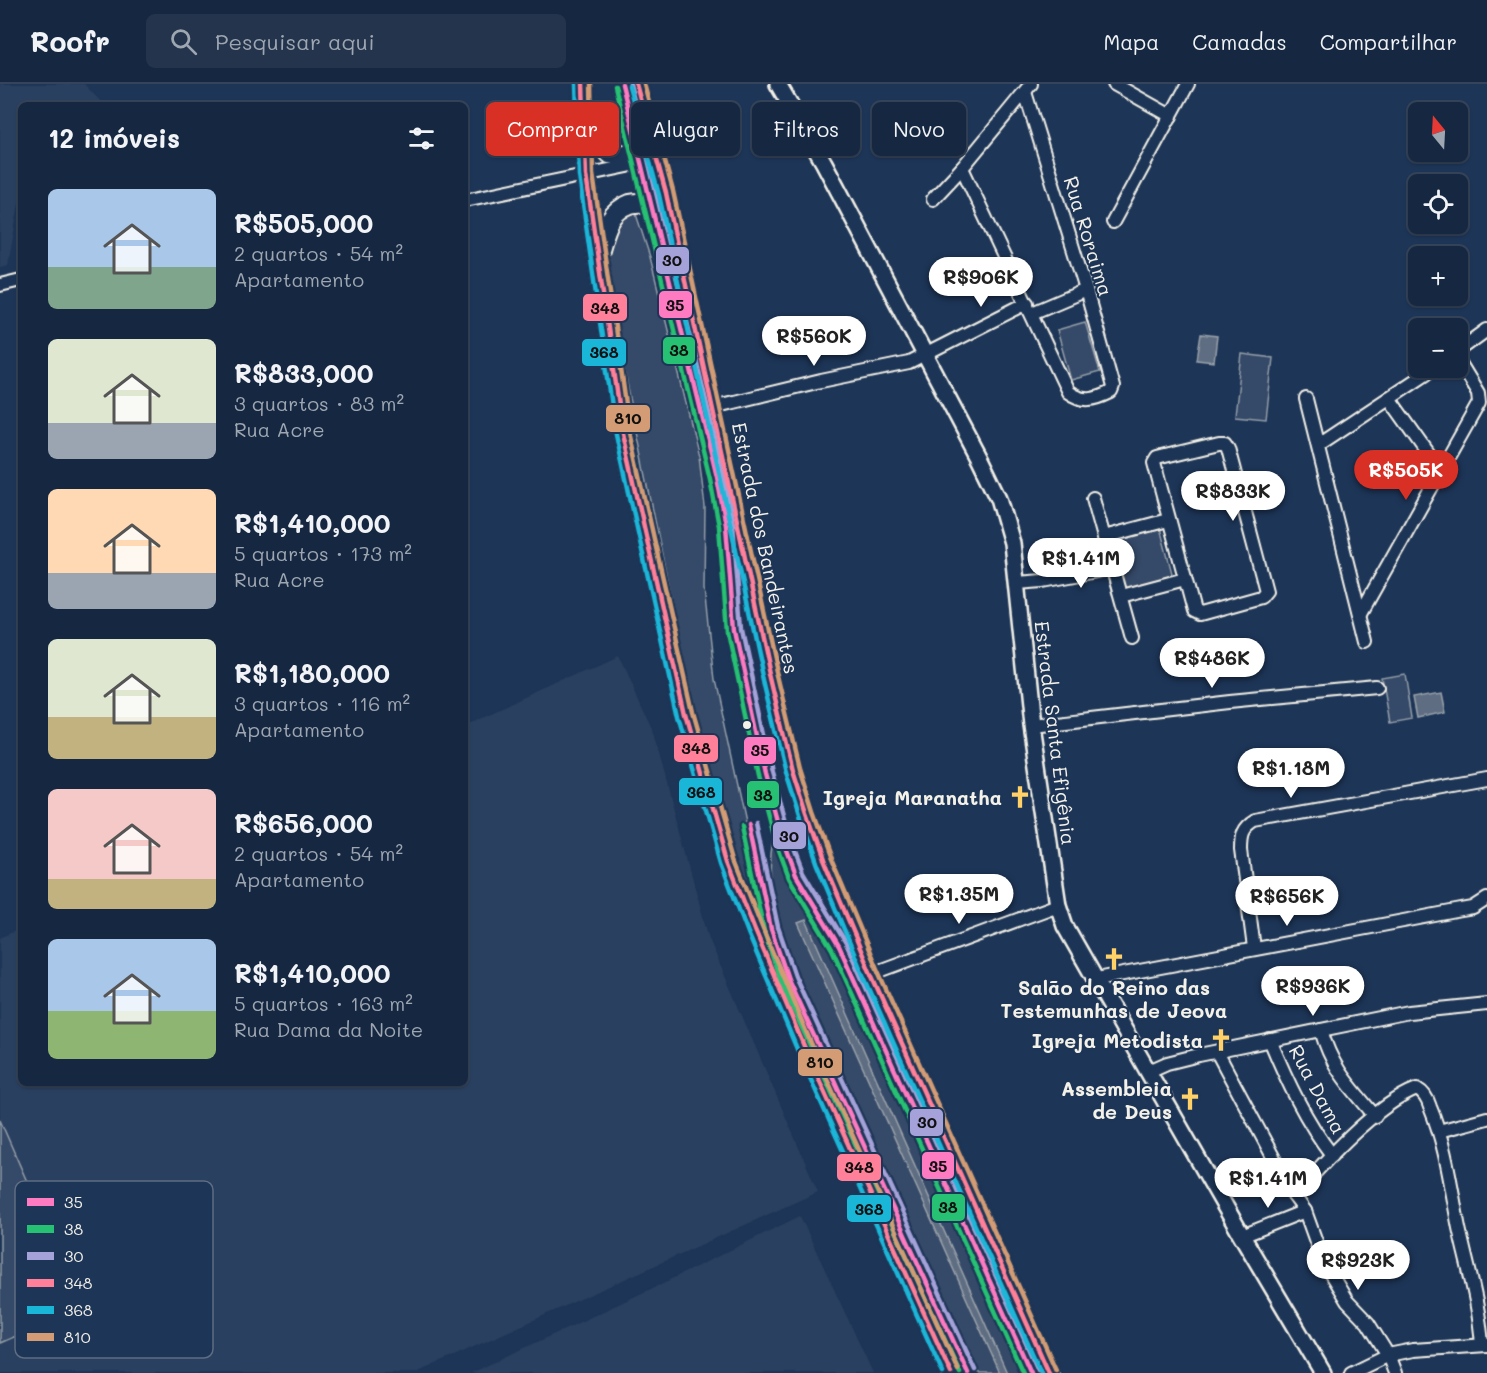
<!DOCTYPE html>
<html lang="pt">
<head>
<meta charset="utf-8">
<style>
  body { margin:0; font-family:Mali,sans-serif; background:#23344c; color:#f1f3f6; height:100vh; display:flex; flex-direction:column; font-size:22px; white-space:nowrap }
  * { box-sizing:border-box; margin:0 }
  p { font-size:20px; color:#9ea6b1 }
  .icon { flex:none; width:33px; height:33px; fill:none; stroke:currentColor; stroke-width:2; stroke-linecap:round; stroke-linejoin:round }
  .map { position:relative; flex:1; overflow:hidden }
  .drawer { position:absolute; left:18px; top:18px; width:450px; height:984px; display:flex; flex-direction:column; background:#162841; border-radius:9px; box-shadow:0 2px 4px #0004,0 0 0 2px #35445a }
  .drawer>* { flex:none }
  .guide { position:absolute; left:486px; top:18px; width:570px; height:54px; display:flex; gap:12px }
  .needle { width:39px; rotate:342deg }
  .tools { position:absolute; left:1408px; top:18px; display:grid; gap:12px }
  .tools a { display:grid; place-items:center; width:60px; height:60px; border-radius:9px; background:#162841; box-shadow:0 2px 4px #0004,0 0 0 2px #35445a; font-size:30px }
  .price { position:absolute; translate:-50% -51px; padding:0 14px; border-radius:21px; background:#fff; color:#222; font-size:20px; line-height:39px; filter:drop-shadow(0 2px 3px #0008) }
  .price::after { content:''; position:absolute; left:50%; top:36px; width:18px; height:14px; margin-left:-9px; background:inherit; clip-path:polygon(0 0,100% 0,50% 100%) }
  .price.current { background:#d93025; color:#fff }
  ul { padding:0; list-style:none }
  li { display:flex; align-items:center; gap:18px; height:150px; padding:0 30px }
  li span { display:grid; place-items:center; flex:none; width:168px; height:120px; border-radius:9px; color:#555 }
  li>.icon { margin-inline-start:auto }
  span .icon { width:72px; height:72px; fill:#fffc; stroke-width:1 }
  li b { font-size:26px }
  h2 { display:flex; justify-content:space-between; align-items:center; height:72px; padding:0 30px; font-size:26px }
  .chip { padding:0 21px; border-radius:9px; background:#162841; box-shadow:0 2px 4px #0004,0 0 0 2px #35445a; font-size:21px; line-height:54px }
  .chip.current { background:#d93025; color:#fff }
  header { display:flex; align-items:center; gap:36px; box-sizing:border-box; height:84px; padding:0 30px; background:#162841; border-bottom:2px solid #35445a }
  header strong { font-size:28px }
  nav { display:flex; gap:33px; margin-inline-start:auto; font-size:21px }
  .search { width:420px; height:54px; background:#23344c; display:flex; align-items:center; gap:15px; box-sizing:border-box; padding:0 21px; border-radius:9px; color:#9ea6b1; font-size:22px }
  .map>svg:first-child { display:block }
  .built { fill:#2a4060 }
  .green { fill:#354a67; stroke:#949ea8; stroke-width:1.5 }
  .water { fill:#5e6d82; stroke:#9aa2ab; stroke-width:1.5 }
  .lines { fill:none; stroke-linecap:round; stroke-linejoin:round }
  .minor-casing { stroke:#f4f1e8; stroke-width:16 }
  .tertiary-casing { stroke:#f4f1e8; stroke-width:20 }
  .primary-casing { stroke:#f4f1e8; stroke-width:22 }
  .minor { stroke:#1d3557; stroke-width:12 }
  .tertiary { stroke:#1d3557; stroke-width:15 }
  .primary { stroke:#1d3557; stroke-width:18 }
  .bus-1-casing { stroke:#1d3557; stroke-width:9 }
  .bus-2-casing { stroke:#1d3557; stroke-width:9 }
  .bus-3-casing { stroke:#1d3557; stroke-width:9 }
  .bus-4-casing { stroke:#1d3557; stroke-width:9 }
  .bus-5-casing { stroke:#1d3557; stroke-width:9 }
  .bus-6-casing { stroke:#1d3557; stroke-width:9 }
  .bus-1 { stroke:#fe7ac1; stroke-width:4.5 }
  .bus-2 { stroke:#26c172; stroke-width:4.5 }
  .bus-3 { stroke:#a5a1d9; stroke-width:4.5 }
  .bus-4 { stroke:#ff8098; stroke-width:4.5 }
  .bus-5 { stroke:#1ab6d8; stroke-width:4.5 }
  .bus-6 { stroke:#d39c74; stroke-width:4.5 }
  .bus-dot { fill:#f4f1e8; stroke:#1d3557; stroke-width:2 }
  .labels { text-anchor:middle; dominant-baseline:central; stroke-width:4.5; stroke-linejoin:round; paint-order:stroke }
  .street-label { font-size:20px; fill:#f4f1e8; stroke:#1d3557 }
  .poi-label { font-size:20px; font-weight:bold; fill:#f4f1e8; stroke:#1d3557; text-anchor:end }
  .key { fill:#1d3557; stroke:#5e6d82; stroke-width:1.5 }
  .key-label { font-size:16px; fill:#f4f1e8 }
  .line-badge { stroke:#1d3557; stroke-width:2 }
  .pale-badge-label { font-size:16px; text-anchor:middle; font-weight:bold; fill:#111 }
</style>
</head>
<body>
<header>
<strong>Roofr</strong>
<div class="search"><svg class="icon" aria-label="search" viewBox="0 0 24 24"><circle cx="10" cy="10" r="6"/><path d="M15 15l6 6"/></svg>Pesquisar aqui</div>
<nav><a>Mapa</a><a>Camadas</a><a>Compartilhar</a></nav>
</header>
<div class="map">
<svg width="1487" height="1289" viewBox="0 0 1487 1289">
  <rect width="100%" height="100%" fill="#1d3557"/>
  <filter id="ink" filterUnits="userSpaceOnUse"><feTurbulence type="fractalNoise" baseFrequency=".0167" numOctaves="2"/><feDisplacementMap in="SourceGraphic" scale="12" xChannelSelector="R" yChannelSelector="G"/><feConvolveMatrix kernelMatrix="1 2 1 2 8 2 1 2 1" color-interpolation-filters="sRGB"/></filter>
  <g filter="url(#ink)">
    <g class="built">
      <path d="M0,0H84L104,21H21V108L8,181L0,183Z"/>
      <path d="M618,572L653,648L709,855L818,1108L416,1289H0V854L21,844V999H465V642Z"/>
      <path d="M800,1132L873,1289H471L655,1203Z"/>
    </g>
    <g class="green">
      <path d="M634,124L650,173L699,372L705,423L704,505L714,595L769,850L753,825L741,797L702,663L690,607L629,309L605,178L616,129Z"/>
      <path d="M1085,238L1100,288L1071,296L1057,246Z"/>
      <path d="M1242,270L1273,274L1266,335L1235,332Z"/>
      <path d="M1159,440L1173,493L1112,510L1098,457Z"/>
      <path d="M1405,590L1412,634L1390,638L1382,594Z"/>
      <path d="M773,756L809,823L832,856L851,891L1025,1289H975L787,871C777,834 765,796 773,756Z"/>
      <path d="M0,1036L82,1223L0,1259Z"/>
    </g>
    <g class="water">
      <path d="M1201,250L1217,252L1214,278L1197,276Z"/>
      <path d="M1441,608L1445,628L1418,634L1414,613Z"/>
      <path d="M806,836L1007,1289H1000L798,839Z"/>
    </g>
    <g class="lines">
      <g class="minor-casing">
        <g id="minor">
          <path d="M1114,0L1171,32"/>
          <path d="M962,84L1068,308C1083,319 1095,316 1111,308L1113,303L1086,206L1025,8"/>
          <path d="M933,115L962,84L1031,0"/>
          <path d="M465,116L628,82L638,75L650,62"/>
          <path d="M1113,138L1188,0"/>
          <path d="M0,201L21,196"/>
          <path d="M1032,229L1086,206"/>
          <path d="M1458,267L1487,246"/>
          <path d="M1389,314L1441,387"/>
          <path d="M1306,315L1367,558"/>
          <path d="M713,323L821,297L909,279L1027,219"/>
          <path d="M1219,359H1225L1228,364L1266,507L1261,513L1200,530L1194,527L1154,379L1157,374Z"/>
          <path d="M1318,361L1434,284"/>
          <path d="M1093,414L1132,554"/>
          <path d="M1104,453L1168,436"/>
          <path d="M1017,499L1043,497L1113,484"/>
          <path d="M1121,512L1185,495"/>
          <path d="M1361,529L1479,319L1478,309L1458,276"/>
          <path d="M1031,641L1230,618L1377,604"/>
          <path d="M1254,864L1241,766C1241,752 1242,745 1255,737L1487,695"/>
          <path d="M871,890L1058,821"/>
          <path d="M1097,895L1456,827L1473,824L1487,815"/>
          <path d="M1321,946C1332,985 1350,1002 1375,1032"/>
          <path d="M1270,956C1287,997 1305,1036 1332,1071"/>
          <path d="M1217,968L1294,1112L1305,1127L1323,1177L1347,1217L1368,1239L1388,1271L1395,1289"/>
          <path d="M1149,987L1167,979L1199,971L1409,928L1487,920"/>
          <path d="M1439,1047L1487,1034"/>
          <path d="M1294,1112C1324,1078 1375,1021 1417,1005C1424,1009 1428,1016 1430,1023C1446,1061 1451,1104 1459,1144C1468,1185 1479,1219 1482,1261"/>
          <path d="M1242,1152L1305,1127"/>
          <path d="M1351,1289L1388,1271L1413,1266L1487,1261"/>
        </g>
      </g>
      <g class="tertiary-casing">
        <path id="tertiary" d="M778,0L824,79L980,375L999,414L1012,459L1031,641L1058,821L1065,842L1242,1152L1323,1289"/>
      </g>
      <g class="primary-casing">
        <g id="primary">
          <path d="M583,0L586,91L623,349L686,630L728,777L755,846L804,962L951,1289"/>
          <path d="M636,0L666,109L771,594L793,686L807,730L824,778L871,890L1049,1289"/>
          <path d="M586,32L600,60L609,70C635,73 638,66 648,43"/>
          <path d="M600,165C606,145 609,128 630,120C638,118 647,118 653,123C660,129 665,138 670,146"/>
        </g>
      </g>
      <use href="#minor" class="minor"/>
      <use href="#tertiary" class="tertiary"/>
      <use href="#primary" class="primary"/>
      <g class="bus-1-casing">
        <g id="bus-1">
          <path d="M622,0L717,393L726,441L734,545L765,690L783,756L796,791L839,862L1031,1289"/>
          <path d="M749,741L771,845L788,895L968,1289"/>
        </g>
      </g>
      <g class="bus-2-casing">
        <g id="bus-2">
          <path d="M615,2L710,395L719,442L727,547L758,692L776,759L789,794L832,865L1023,1289"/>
          <path d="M742,743L764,847L781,898L960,1289"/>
        </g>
      </g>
      <g class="bus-3-casing">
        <g id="bus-3">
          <path d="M630,0L724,392L733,440L741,544L772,688L790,754L803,788L846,859L1038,1286"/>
          <path d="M756,739L778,843L795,892L975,1286"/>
        </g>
      </g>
      <g class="bus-4-casing">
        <g id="bus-4">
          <path d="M583,0L586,91L623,349L686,630L728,777L755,846L804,962L951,1289"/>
          <path d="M636,0L666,109L771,594L793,686L807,730L824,778L871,890L1049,1289"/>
        </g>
      </g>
      <g class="bus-5-casing">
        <g id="bus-5">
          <path d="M576,0L579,92L616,350L679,632L721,779L748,849L797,965L943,1289"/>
          <path d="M629,2L659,111L764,596L786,688L800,732L817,781L864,893L1041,1289"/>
        </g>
      </g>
      <g class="bus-6-casing">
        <g id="bus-6">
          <path d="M591,0L593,90L630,348L693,628L735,775L762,843L811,959L958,1286"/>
          <path d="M644,0L673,107L778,592L800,684L814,728L831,775L878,887L1056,1286"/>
        </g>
      </g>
      <use href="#bus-1" class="bus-1"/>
      <use href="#bus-2" class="bus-2"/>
      <use href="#bus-3" class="bus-3"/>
      <use href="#bus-4" class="bus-4"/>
      <use href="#bus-5" class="bus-5"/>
      <use href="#bus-6" class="bus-6"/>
    </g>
  </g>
  <defs>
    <g id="church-bare" transform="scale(1.8)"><path d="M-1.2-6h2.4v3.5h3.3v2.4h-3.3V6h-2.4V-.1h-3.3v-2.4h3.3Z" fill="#ffd166" stroke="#1d3557" stroke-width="2.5" paint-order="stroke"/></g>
  </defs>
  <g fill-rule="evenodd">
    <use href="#church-bare" x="1020" y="713"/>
    <use href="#church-bare" x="1114" y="875"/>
    <use href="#church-bare" x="1221" y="956"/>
    <use href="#church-bare" x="1190" y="1015"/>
  </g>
  <circle class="bus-dot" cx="747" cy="641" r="5"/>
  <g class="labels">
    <g class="street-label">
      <text transform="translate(1089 152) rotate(73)">Rua Roraima</text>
      <text transform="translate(766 464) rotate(78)">Estrada dos Bandeirantes</text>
      <text transform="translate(1056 649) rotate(83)">Estrada Santa Efigênia</text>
      <text transform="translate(1318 1005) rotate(62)">Rua Dama</text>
    </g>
    <g class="poi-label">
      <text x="1002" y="713">Igreja Maranatha</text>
      <text x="1114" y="903" text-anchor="middle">Salão do Reino das<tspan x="1114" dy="23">Testemunhas de Jeova</tspan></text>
      <text x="1203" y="956">Igreja Metodista</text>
      <text x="1172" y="1004">Assembleia<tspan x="1172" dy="23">de Deus</tspan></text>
    </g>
  </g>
  <rect x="15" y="1097" width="198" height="177" rx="9" class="key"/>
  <rect x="27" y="1114" width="27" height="8" fill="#fe7ac1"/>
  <rect x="27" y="1141" width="27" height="8" fill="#26c172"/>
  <rect x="27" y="1168" width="27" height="8" fill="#a5a1d9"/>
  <rect x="27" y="1195" width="27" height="8" fill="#ff8098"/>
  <rect x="27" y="1222" width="27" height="8" fill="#1ab6d8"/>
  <rect x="27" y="1249" width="27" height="8" fill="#d39c74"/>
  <g class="key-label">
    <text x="64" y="1124">35</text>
    <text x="64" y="1151">38</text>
    <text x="64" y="1178">30</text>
    <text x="64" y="1205">348</text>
    <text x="64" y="1232">368</text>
    <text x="64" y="1259">810</text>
  </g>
  <g class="line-badge">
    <rect x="655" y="162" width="35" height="29" rx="6" fill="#a5a1d9"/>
    <rect x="658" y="206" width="35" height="29" rx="6" fill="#fe7ac1"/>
    <rect x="582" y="209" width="46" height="29" rx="6" fill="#ff8098"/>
    <rect x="662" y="252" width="34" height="29" rx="6" fill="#26c172"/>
    <rect x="581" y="254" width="46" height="29" rx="6" fill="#1ab6d8"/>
    <rect x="605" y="320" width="46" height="29" rx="6" fill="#d39c74"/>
    <rect x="673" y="650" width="46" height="29" rx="6" fill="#ff8098"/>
    <rect x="743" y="652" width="34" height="29" rx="6" fill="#fe7ac1"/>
    <rect x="678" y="693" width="45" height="29" rx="6" fill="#1ab6d8"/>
    <rect x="746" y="696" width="34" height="29" rx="6" fill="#26c172"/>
    <rect x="772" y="737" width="35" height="29" rx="6" fill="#a5a1d9"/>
    <rect x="797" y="964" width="46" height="29" rx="6" fill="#d39c74"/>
    <rect x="909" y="1024" width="35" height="29" rx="6" fill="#a5a1d9"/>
    <rect x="921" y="1067" width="34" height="29" rx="6" fill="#fe7ac1"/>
    <rect x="836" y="1069" width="46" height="29" rx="6" fill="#ff8098"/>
    <rect x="931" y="1109" width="35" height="29" rx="6" fill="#26c172"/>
    <rect x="846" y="1110" width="46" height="29" rx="6" fill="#1ab6d8"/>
  </g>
  <g class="pale-badge-label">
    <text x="672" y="182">30</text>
    <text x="675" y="227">35</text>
    <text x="605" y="230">348</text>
    <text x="679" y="272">38</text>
    <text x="604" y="274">368</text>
    <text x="628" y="340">810</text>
    <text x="696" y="670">348</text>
    <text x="760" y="672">35</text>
    <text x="701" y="714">368</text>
    <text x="763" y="717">38</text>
    <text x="789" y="758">30</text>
    <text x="820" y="984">810</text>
    <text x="927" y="1044">30</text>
    <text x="938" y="1088">35</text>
    <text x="859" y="1089">348</text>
    <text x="948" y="1129">38</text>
    <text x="869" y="1131">368</text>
  </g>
</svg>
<div class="tools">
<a><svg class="needle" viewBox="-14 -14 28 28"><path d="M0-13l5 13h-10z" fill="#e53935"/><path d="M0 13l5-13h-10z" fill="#9ea6b1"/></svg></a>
<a><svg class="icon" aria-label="locate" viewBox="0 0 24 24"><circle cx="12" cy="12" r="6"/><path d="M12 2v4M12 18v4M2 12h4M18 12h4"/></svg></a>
<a>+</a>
<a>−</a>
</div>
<b class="price" style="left:981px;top:224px">R$906K</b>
<b class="price" style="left:814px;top:283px">R$560K</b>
<b class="price current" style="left:1406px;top:417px">R$505K</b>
<b class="price" style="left:1233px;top:438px">R$833K</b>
<b class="price" style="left:1081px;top:505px">R$1.41M</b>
<b class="price" style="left:1212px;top:605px">R$486K</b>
<b class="price" style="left:1291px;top:715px">R$1.18M</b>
<b class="price" style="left:959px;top:841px">R$1.35M</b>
<b class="price" style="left:1287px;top:843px">R$656K</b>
<b class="price" style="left:1313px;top:933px">R$936K</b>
<b class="price" style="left:1268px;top:1125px">R$1.41M</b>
<b class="price" style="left:1358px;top:1207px">R$923K</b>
<div class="guide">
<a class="chip current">Comprar</a>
<a class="chip">Alugar</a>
<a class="chip">Filtros</a>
<a class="chip">Novo</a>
</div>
<section class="drawer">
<h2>12 imóveis<svg class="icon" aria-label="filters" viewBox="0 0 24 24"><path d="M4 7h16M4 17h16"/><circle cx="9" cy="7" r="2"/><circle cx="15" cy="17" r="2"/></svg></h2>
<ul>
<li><span style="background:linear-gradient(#a9c7e8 65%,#7fa58c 0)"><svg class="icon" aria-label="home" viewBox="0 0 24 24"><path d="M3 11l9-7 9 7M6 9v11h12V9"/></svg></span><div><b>R$505,000</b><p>2 quartos · 54 m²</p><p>Apartamento</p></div></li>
<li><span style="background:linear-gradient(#dfe7d0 70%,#9aa5b1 0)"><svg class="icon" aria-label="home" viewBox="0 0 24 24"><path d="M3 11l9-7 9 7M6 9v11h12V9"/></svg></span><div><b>R$833,000</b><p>3 quartos · 83 m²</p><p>Rua Acre</p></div></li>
<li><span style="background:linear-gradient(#ffd9b3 70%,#9aa5b1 0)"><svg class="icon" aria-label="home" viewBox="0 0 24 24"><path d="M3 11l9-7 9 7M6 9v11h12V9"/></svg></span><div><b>R$1,410,000</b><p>5 quartos · 173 m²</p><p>Rua Acre</p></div></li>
<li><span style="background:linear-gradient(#dfe7d0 65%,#c2b280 0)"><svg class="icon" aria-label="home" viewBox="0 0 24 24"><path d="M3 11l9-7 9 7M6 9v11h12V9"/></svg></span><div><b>R$1,180,000</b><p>3 quartos · 116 m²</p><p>Apartamento</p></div></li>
<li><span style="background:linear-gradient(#f6c9c9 75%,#c2b280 0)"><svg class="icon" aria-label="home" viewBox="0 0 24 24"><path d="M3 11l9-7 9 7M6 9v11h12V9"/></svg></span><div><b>R$656,000</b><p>2 quartos · 54 m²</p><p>Apartamento</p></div></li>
<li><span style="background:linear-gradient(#a9c7e8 60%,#8fb573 0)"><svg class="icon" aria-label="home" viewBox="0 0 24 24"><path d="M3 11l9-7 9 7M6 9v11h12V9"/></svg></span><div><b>R$1,410,000</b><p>5 quartos · 163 m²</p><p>Rua Dama da Noite</p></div></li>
</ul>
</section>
</div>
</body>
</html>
